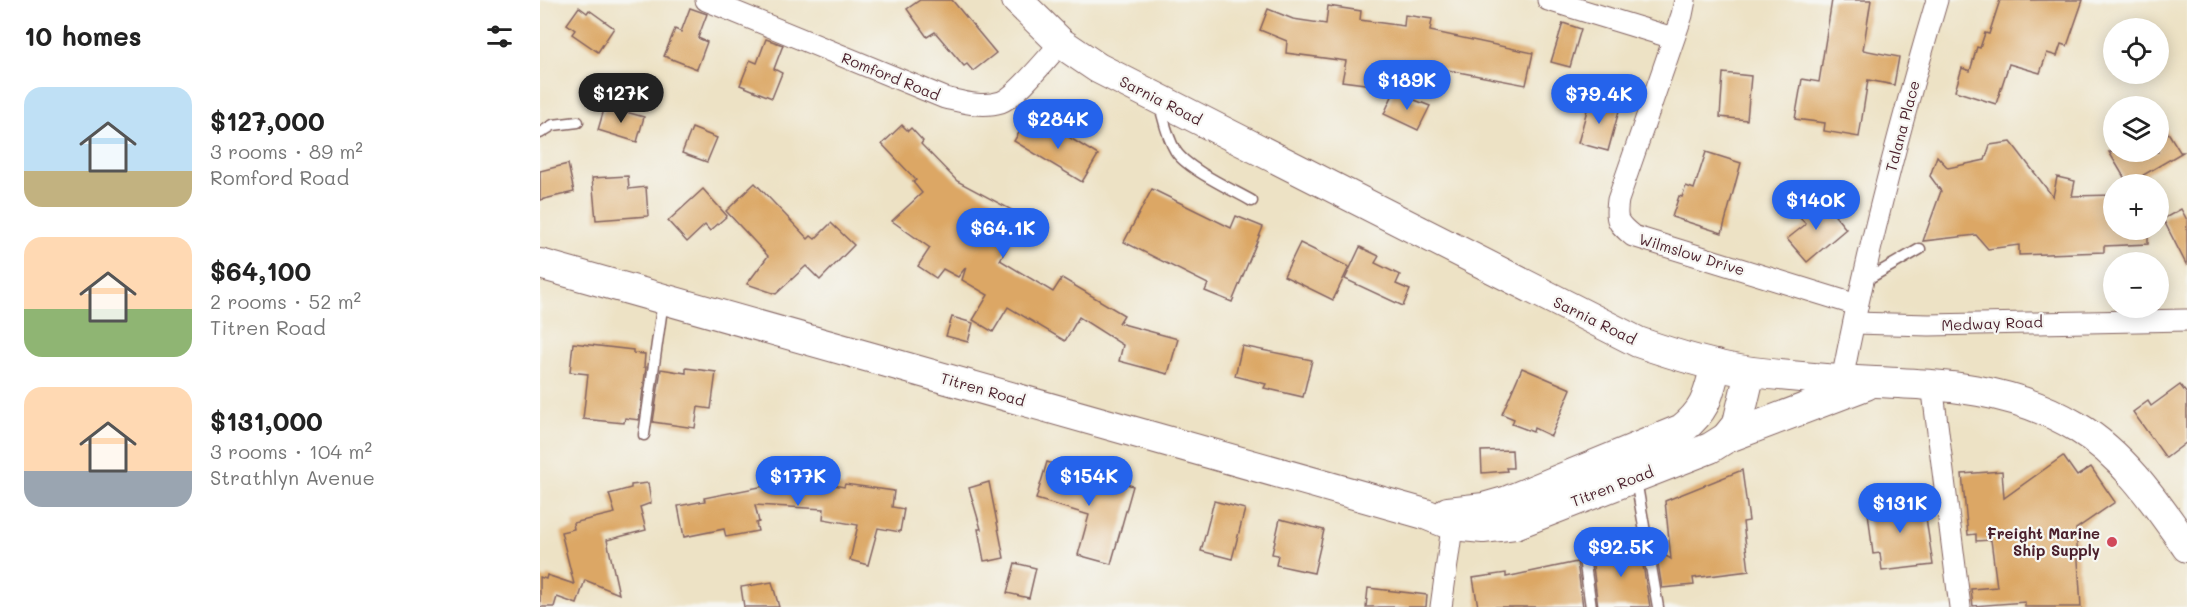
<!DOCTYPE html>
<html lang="en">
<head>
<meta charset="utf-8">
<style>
  body { margin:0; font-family:Mali,sans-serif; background:#f2f2f2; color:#222; height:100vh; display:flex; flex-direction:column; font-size:22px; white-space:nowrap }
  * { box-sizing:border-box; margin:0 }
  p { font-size:20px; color:#767676 }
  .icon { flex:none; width:33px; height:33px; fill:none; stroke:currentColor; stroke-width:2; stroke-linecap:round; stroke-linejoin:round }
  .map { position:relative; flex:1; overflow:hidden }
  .sheet { display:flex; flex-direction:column; background:#fff; width:540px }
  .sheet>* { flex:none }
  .controls { position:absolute; left:1563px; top:18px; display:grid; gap:12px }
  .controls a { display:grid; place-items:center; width:66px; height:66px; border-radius:50%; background:#fff; box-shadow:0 3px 15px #0003; font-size:30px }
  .price { position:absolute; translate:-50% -51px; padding:0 14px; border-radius:21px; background:#2563eb; color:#fff; font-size:20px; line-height:39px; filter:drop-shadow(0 2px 3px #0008) }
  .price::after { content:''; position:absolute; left:50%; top:36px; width:18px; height:14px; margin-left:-9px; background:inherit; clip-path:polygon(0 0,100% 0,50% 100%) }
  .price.current { background:#222; color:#fff }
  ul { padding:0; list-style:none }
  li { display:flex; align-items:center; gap:18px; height:150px; padding:0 24px }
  li span { display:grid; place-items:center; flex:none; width:168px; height:120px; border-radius:18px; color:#555 }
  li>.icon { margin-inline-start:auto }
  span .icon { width:72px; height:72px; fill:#fffc; stroke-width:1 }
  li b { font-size:26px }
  h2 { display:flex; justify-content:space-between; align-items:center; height:72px; padding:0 24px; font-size:26px }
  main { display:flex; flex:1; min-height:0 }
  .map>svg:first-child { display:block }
  .building { fill:#dca765 }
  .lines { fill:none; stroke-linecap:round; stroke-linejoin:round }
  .lane-casing { stroke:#836361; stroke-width:13 }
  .street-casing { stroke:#836361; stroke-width:23 }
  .secondary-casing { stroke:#836361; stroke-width:32 }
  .lane { stroke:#fff; stroke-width:10 }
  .street { stroke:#fff; stroke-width:21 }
  .secondary { stroke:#fff; stroke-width:30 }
  .poi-dot { fill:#d1495b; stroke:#f6f6f2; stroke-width:2 }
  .labels { text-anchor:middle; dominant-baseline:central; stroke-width:4.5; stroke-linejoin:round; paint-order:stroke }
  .street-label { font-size:15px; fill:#4a1f2b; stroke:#f6f6f2 }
  .poi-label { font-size:15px; font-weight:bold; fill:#4a1f2b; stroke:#f6f6f2; text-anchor:end }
</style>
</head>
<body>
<main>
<section class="sheet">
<h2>10 homes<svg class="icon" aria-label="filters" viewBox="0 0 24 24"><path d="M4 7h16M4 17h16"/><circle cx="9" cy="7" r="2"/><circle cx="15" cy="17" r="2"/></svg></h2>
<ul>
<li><span style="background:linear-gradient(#bfe0f5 70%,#c2b280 0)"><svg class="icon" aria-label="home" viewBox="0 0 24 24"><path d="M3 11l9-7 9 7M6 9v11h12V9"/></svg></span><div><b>$127,000</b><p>3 rooms · 89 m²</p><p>Romford Road</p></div></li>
<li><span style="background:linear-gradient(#ffd9b3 60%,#8fb573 0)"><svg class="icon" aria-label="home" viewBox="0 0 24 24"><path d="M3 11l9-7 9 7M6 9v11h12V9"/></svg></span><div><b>$64,100</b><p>2 rooms · 52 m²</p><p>Titren Road</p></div></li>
<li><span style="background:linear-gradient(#ffd9b3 70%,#9aa5b1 0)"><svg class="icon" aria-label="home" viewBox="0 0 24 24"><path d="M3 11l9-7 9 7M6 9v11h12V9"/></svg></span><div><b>$131,000</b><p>3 rooms · 104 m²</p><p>Strathlyn Avenue</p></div></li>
</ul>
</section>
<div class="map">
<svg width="1647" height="607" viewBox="0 0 1647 607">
  <rect width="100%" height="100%" fill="#f6f6f2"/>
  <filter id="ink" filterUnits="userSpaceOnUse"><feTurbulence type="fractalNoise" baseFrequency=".0167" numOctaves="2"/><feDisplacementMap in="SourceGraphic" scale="12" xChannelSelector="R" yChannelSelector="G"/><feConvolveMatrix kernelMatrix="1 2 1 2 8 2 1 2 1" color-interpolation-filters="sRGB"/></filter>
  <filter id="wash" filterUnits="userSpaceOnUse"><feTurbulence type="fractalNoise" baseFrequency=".008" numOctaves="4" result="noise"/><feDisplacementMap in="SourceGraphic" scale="24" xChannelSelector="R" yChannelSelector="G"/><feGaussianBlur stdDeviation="1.35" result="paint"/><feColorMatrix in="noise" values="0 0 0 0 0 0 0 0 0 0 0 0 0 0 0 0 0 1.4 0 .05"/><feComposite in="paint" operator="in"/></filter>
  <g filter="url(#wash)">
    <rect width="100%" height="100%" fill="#ede2c5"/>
    <g id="blocks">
      <g class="building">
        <path d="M380,0H412L456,53L433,71L427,64L424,66L395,32L387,37L367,9Z"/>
        <path d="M1292,0H1331L1323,50L1359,57L1354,85L1328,80L1319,137L1284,131L1285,123L1255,119L1262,79L1279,82Z"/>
        <path d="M1460,0H1543L1527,46L1521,44L1517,56L1507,53L1500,73L1469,64L1456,104L1415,91L1422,68L1430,71L1437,47L1440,48L1445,33L1449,34Z"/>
        <path d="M788,6L821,11L820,20L864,26L865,15L892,19L890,31L993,53L986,85L876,64L875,74L860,71L856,88L802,81L806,61L746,53L747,41L720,30L728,9L753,19L786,24Z"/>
        <path d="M39,7L47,13L49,10L74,28L58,52L32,34L35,30L27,24Z"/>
        <path d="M150,8L167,14L158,38L167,42L157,69L124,56L135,29L141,32Z"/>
        <path d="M1023,23L1041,29L1030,67L1011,62Z"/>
        <path d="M226,39L243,45L234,69L242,73L232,98L200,85L210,60L217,63Z"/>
        <path d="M1183,73L1211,76L1207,120L1180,117Z"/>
        <path d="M854,92L890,106L878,130L844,114Z"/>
        <path d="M1050,99L1080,107L1068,151L1038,143Z"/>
        <path d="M65,106L104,117L97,142L58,130Z"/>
        <path d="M1618,116L1640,152H1643L1588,184L1569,152H1618Z"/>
        <path d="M485,123L503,135L509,125L558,155L542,182L474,141Z"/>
        <path d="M362,125L368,131L371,128L383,141L381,144L417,181L485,217L460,260L513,292L522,278L584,315L579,323L638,339L628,374L579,361L583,345L539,317L525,341L468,307L453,332L433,320L448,295L422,280L426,267L418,277L403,269L396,278L378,266L390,248L352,221L382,193L373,182L376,180L342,144Z"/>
        <path d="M152,128L177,138L167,162L142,153Z"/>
        <path d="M1471,142L1513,197L1517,177L1535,181L1532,196L1574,195V230H1608V244L1564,246V252L1479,255V245L1448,249L1436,235L1383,241L1401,191L1390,176L1397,156L1408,168L1445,160L1450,145Z"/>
        <path d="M1166,152L1201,163L1182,233L1132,217L1139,196L1142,197L1146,186L1154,189Z"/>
        <path d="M28,164L34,192L0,200V171Z"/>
        <path d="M88,176L89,189L106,187L108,216L56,220L52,178Z"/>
        <path d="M215,183L268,239L271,236L275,239L291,223L314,245L280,280L266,266L236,294L207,284L228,256L186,211Z"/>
        <path d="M163,189L187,216L170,231L165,225L147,242L128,221Z"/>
        <path d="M612,189L691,228L696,216L723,227L692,302L665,291L668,284L584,242Z"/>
        <path d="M1282,200L1306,229L1267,262L1247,239L1266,224L1260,218Z"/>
        <path d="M1641,209L1647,220V266L1623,219Z"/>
        <path d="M760,243L809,267L793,300L744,276Z"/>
        <path d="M820,247L839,256L835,263L860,275L856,284L870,290L863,306L805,279Z"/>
        <path d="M412,317L433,323L428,342L406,336Z"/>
        <path d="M33,343L93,350V353L105,354L104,367H106L99,420L85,418L84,423L43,419L48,374L30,372Z"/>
        <path d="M702,346L772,360L763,397L724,388L726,384L695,376Z"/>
        <path d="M146,368L176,372L171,409L158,407L155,428L113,422L121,369L146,373Z"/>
        <path d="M982,368L1031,389L1011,436L994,428L993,432L972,424L974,419L962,414Z"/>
        <path d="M1640,385L1647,394V442L1626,458L1593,412L1608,401L1611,406Z"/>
        <path d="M972,450L973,468H966L967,471L942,473L941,451Z"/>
        <path d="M1523,456L1537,476L1551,467L1575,502L1536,529L1541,607H1485V602L1433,606L1431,589L1457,587L1451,540L1436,541V534L1428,535L1422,474L1462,471L1464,498Z"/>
        <path d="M251,459L272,460L271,481L304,487L305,484L354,491L352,507L364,509L360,532L338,528L328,565L310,560L318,525L283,519L284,509L215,505L219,522L216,523L218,531L186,537L184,529L144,537L138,506L165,501L164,498L235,484L236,466H251Z"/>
        <path d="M507,462L559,478L560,476L593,486L571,564L538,555L549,515L496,499Z"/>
        <path d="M1202,470L1209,521L1203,522L1209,571L1153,578L1154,585L1122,588L1116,550L1131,559L1125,501Z"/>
        <path d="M449,482L464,558L450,561V560L444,561L438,529H441L429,488Z"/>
        <path d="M108,483L111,503L100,507L106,530L67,540L79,594L45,580L37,604L17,597L14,607H0V577L6,579L7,575L34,584L21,532L34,529L33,523L75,513L69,494L91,488V485Z"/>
        <path d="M1383,498L1393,565L1342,571L1340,553L1333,554L1327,504Z"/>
        <path d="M674,501L705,509L692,559L661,551Z"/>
        <path d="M740,519L784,530L774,573L736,565L738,555L732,554Z"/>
        <path d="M1095,539L1099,541L1110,607H1058L1052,558H1055L1054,554L1080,550L1087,541Z"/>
        <path d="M1037,562L1043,607H938L933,578L966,573V577Z"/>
        <path d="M475,563L496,568L489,598L467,593Z"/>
        <path d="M232,582L239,607H204L201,587Z"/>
        <path d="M828,588L887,595L886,607H826Z"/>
      </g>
    </g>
  </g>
  <g filter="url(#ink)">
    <use href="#blocks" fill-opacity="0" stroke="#836361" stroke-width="1.5"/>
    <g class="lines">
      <g class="lane-casing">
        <g id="lane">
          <path d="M620,106C624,120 627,137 635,150C645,168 693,190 712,201"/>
          <path d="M0,133L13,125L38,122"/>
          <path d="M1324,281L1380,249"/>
          <path d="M104,435L123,301"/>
          <path d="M1096,480L1118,607"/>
          <path d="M1042,544L1051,607"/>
        </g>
      </g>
      <g class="street-casing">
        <g id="street">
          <path d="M166,0L405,98C423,102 442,108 461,102C476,97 508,57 521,43"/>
          <path d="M1008,0L1133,38"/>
          <path d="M1145,0L1142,15L1078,200C1075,220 1077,223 1093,236L1317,305"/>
          <path d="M1314,323L1389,325L1647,320"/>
          <path d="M1302,380C1327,251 1360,125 1397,0"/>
          <path d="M1392,384L1420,607"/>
          <path d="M901,607L914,513"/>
        </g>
      </g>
      <g class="secondary-casing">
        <g id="secondary">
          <path d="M477,0L521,43L558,68L1098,342C1135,355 1173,367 1212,372C1253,377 1294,380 1335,382C1407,385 1473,388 1537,427C1584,455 1616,503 1647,547"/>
          <path d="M0,264L885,514L912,525L943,528L975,524L1170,448L1186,438L1198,423L1210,372"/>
          <path d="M1186,438L1326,385"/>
          <path d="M908,512L944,508L965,502L1142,429C1167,409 1168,395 1176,365"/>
        </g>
      </g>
      <use href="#lane" class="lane"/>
      <use href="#street" class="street"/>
      <use href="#secondary" class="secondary"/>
    </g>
  </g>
  <circle class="poi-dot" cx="1572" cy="542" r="6"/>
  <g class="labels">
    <g class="street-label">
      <text transform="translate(351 76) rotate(22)">Romford Road</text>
      <text transform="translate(621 100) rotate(27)">Sarnia Road</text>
      <text transform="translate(1362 126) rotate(-75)">Talana Place</text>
      <text transform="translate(1152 254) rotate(17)">Wilmslow Drive</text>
      <text transform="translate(1055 320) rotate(26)">Sarnia Road</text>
      <text transform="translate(1452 323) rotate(-2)">Medway Road</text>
      <text transform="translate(443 389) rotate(16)">Titren Road</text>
      <text transform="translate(1072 486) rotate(-21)">Titren Road</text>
    </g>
    <g class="poi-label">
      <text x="1560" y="533">Freight Marine<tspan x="1560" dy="17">Ship Supply</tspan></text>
    </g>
  </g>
</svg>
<div class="controls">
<a><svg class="icon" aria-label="locate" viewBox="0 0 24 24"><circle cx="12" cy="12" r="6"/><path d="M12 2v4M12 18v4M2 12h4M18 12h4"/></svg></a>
<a><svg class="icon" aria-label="layers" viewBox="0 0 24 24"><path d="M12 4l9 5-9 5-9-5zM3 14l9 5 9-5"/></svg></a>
<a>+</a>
<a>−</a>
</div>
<b class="price" style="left:867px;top:111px">$189K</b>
<b class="price current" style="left:81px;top:124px">$127K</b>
<b class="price" style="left:1059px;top:125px">$79.4K</b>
<b class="price" style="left:518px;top:150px">$284K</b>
<b class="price" style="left:1276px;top:231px">$140K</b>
<b class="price" style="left:463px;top:259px">$64.1K</b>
<b class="price" style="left:258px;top:507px">$177K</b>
<b class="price" style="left:549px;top:507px">$154K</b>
<b class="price" style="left:1360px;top:534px">$131K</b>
<b class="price" style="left:1081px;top:578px">$92.5K</b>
</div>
</main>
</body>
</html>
